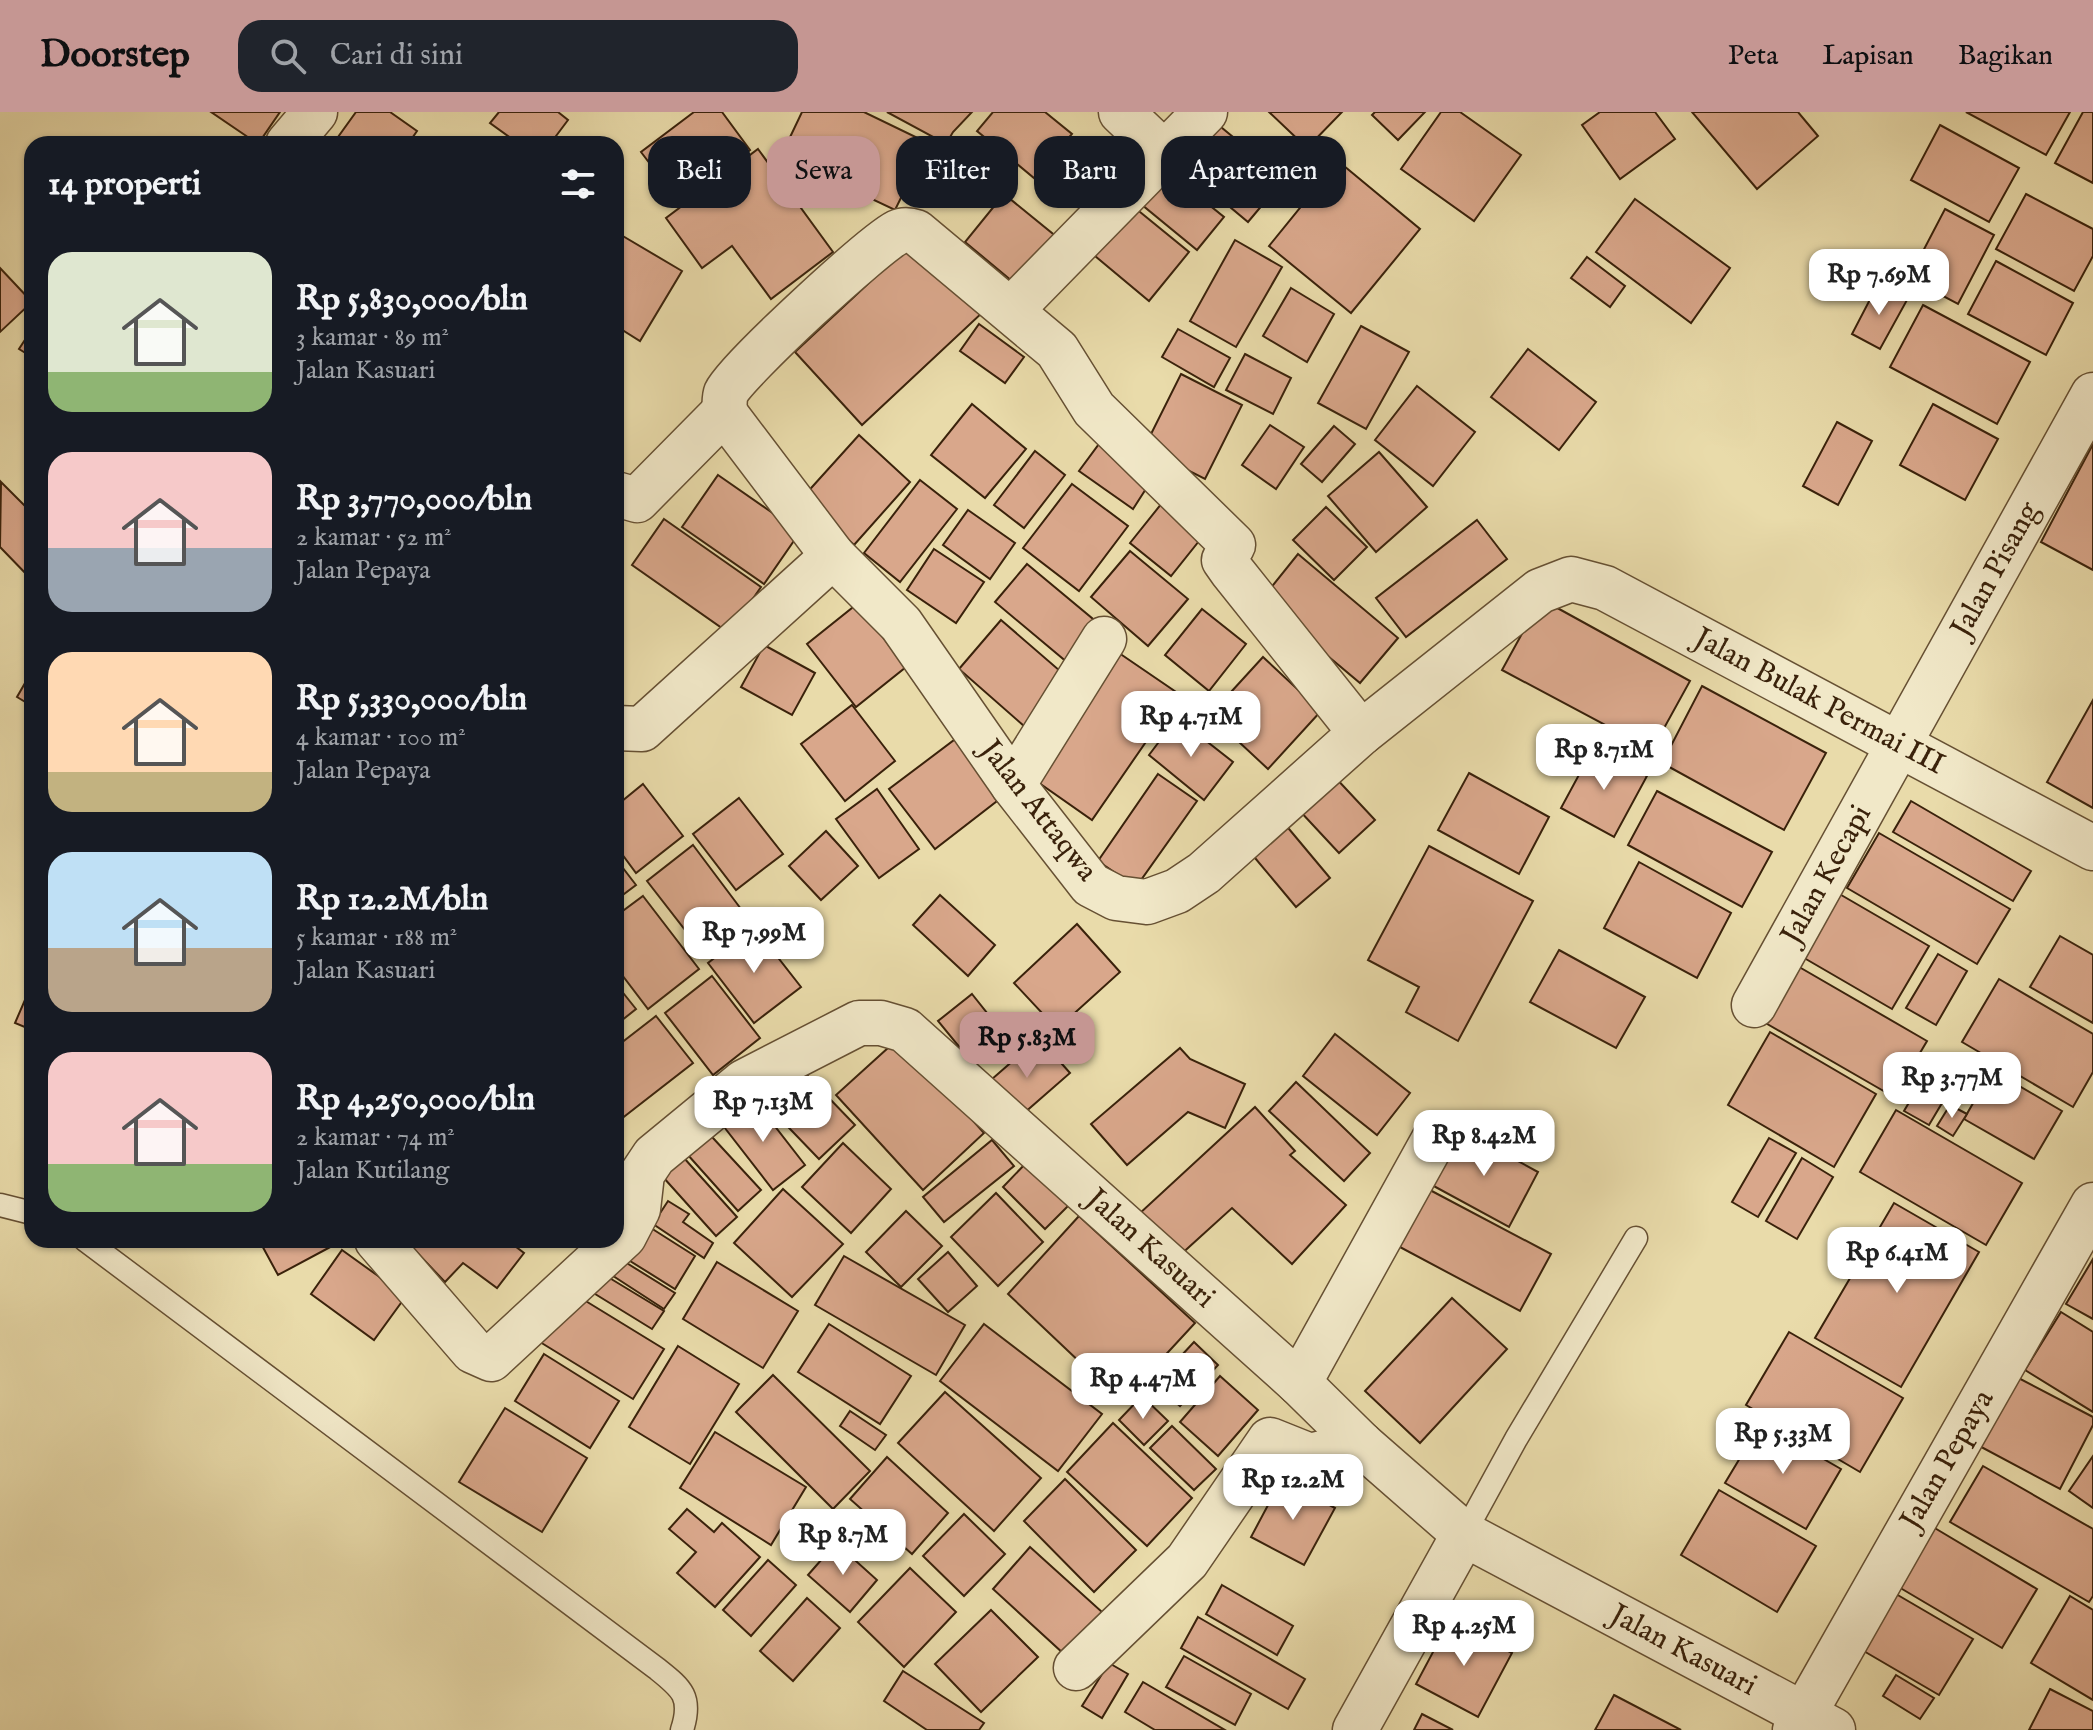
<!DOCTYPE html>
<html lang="id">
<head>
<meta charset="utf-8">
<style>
  body { margin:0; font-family:"IM FELL English",serif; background:#20242c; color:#f1f3f6; height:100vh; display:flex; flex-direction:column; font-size:30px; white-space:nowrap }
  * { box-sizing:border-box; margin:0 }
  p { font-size:26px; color:#9ea1a6 }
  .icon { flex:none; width:44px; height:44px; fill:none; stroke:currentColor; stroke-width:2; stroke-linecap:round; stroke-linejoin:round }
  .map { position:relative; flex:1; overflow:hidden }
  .sheet { position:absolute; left:24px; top:24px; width:600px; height:1112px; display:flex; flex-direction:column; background:#171b24; border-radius:24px; box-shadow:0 2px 6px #0004 }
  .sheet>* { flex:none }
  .guide { position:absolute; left:648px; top:24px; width:760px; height:72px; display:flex; gap:16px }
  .price { position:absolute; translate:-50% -68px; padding:0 18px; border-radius:16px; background:#fff; color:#222; font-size:26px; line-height:52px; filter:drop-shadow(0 2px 4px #0008) }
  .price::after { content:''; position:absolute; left:50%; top:48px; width:24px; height:18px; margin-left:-12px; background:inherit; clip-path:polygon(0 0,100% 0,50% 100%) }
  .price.current { background:#c59692; color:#111 }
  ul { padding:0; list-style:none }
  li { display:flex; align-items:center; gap:24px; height:200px; padding:0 24px }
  li span { display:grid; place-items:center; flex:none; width:224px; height:160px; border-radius:24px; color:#555 }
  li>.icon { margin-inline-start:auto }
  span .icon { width:96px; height:96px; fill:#fffc; stroke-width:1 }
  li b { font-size:34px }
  h2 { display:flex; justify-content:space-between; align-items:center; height:96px; padding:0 24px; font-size:34px }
  .pill { padding:0 28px; border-radius:24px; background:#171b24; box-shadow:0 2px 6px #0004; font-size:28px; line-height:72px }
  .pill.current { background:#c59692; color:#111 }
  header { display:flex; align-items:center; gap:48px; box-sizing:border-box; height:112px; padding:0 40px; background:#c59692; color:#111 }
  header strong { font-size:38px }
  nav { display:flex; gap:44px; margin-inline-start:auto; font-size:28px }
  .search { width:560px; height:72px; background:#20242c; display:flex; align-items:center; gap:20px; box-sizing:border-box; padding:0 28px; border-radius:24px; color:#9ea1a6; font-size:30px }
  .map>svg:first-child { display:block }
  .building { fill:#d9a78b; stroke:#3a220b; stroke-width:2 }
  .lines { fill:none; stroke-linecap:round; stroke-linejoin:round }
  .service-casing { stroke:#665033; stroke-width:25 }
  .minor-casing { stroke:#665033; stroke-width:47 }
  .service { stroke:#f1e8c8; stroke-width:22 }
  .minor { stroke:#f1e8c8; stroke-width:44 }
  .labels { text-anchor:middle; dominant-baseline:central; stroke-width:6; stroke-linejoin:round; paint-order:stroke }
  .street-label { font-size:30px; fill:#3a220b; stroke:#f1e8c8 }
</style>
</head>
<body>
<header>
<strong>Doorstep</strong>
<div class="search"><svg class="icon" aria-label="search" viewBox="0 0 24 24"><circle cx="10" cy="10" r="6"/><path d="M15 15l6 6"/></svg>Cari di sini</div>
<nav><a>Peta</a><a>Lapisan</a><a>Bagikan</a></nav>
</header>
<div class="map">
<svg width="2093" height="1618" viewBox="0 0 2093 1618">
  <rect width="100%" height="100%" fill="#e9dbaa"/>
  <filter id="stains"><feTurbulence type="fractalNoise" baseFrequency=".0025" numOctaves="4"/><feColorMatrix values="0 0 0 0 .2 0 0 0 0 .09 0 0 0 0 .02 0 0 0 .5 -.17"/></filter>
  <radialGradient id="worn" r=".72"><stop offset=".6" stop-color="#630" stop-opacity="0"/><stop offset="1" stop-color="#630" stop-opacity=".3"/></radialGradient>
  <g class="building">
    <path d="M211,0H280L258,32Z"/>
    <path d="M356,0H390L417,19L408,32H333Z"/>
    <path d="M499,0H558L568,8L550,32H519L490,11Z"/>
    <path d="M694,0H722L750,38L680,91L641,40Z"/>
    <path d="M802,0H864L928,31L895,98L781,44Z"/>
    <path d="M887,0H972L953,20L946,32Z"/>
    <path d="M993,0H1045L1072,22L1034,66L977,19Z"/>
    <path d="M1269,0H1342L1307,36Z"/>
    <path d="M1375,0H1425L1398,28L1372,3Z"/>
    <path d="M1441,0H1460L1521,43L1474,109L1401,57Z"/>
    <path d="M1600,0H1655L1675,27L1620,67L1582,13Z"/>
    <path d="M1692,0H1798L1818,24L1757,77Z"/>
    <path d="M1966,0H2070L2046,43Z"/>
    <path d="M2083,0H2093V71L2055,51Z"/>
    <path d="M1210,6L1284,67L1248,110L1175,49Z"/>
    <path d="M1940,13L2019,56L1989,110L1911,68Z"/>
    <path d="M758,37L833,140L771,187L732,134L702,156L666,106Z"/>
    <path d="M1338,49L1420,117L1351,201L1269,134Z"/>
    <path d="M1157,51L1224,105L1197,138L1130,83Z"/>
    <path d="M1004,82L1058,126L1018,174L965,130Z"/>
    <path d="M2026,82L2093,117V144L2074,179L1996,137Z"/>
    <path d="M1635,87L1730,156L1691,211L1596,140Z"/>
    <path d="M1129,91L1189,140L1149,189L1089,139Z"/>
    <path d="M1945,97L1994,123L1958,192L1909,166Z"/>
    <path d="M616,120L682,159L640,229L616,214Z"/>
    <path d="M917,126L984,199L862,313L795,240Z"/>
    <path d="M1235,128L1282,155L1236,235L1190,209Z"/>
    <path d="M1587,145L1625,174L1610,195L1571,166Z"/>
    <path d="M1996,149L2073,191L2046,243L1968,202Z"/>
    <path d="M0,156L32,190L0,220Z"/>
    <path d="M1878,172L1907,188L1880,237L1852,222Z"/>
    <path d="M1291,176L1334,202L1307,250L1263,224Z"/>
    <path d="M1923,193L2030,250L1997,312L1890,255Z"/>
    <path d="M979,212L1024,245L1005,271L960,239Z"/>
    <path d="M1361,214L1409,240L1366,317L1318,291Z"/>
    <path d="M32,217V245L19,237Z"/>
    <path d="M1178,217L1230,246L1214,275L1162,245Z"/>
    <path d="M1528,237L1596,290L1559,338L1491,285Z"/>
    <path d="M1245,242L1291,266L1273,302L1226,278Z"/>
    <path d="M1181,262L1242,293L1205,367L1144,336Z"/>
    <path d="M1417,274L1475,320L1433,374L1375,328Z"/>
    <path d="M972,292L1026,337L985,386L931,343Z"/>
    <path d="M1933,292L1998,327L1965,388L1900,353Z"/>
    <path d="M1837,310L1872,329L1838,393L1803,374Z"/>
    <path d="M1270,313L1304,335L1276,377L1242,353Z"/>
    <path d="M1334,314L1355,332L1322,370L1301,352Z"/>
    <path d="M859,323L910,370L854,433L803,385Z"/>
    <path d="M1099,332L1151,369L1133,397L1079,359Z"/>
    <path d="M2093,332V458L2041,430Z"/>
    <path d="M1035,339L1065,363L1024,416L994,393Z"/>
    <path d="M1379,340L1427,395L1376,440L1328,384Z"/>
    <path d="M718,363L800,420L764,472L682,415Z"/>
    <path d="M920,368L957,397L900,470L864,441Z"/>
    <path d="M1,370L32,401L31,467L0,435Z"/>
    <path d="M1072,372L1128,414L1079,479L1023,436Z"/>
    <path d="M1170,381L1211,414L1171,464L1130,431Z"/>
    <path d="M1326,395L1367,435L1334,468L1293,428Z"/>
    <path d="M968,398L1015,431L990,467L943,433Z"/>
    <path d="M664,407L761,475L729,521L632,453Z"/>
    <path d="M1477,408L1507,447L1406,525L1376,486Z"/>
    <path d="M934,437L984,470L956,511L907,478Z"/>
    <path d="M1130,439L1188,487L1148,534L1091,485Z"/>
    <path d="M1298,442L1398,526L1360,571L1261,488Z"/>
    <path d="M1027,452L1105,517L1074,556L995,490Z"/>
    <path d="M1541,487L1690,569L1652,638L1502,558Z"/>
    <path d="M857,492L906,555L856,595L807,532Z"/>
    <path d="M1202,497L1246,532L1209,579L1165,543Z"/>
    <path d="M1001,508L1067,565L1024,614L959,557Z"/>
    <path d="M764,533L815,561L792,603L741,575Z"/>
    <path d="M1119,541L1179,582L1092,708L1032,666Z"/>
    <path d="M1263,545L1321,599L1268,657L1210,603Z"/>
    <path d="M32,559V594L17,585Z"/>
    <path d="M1702,574L1826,641L1784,718L1662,651Z"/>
    <path d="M2093,588V696L2047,670Z"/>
    <path d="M852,593L895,649L845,689L801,632Z"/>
    <path d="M1177,606L1233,650L1204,688L1149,643Z"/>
    <path d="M966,619L1010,679L935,737L889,677Z"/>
    <path d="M1594,635L1647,664L1614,725L1561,696Z"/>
    <path d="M1469,661L1549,705L1519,762L1438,718Z"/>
    <path d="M1158,662L1197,689L1136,775L1098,749Z"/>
    <path d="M1333,663L1375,708L1339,741L1298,697Z"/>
    <path d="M643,672L683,724L636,761L616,734V694Z"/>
    <path d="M877,677L919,737L879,766L836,707Z"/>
    <path d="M1657,679L1772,740L1742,795L1628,733Z"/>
    <path d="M739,686L783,742L736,778L693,722Z"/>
    <path d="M1911,689L2031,759L2013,789L1893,720Z"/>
    <path d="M1284,711L1330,766L1296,795L1250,740Z"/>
    <path d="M826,719L858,754L821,788L789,754Z"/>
    <path d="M1879,721L2010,797L1977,852L1847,776Z"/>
    <path d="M693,733L741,797L696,832L647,769Z"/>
    <path d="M1429,734L1533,789L1458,929L1406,900L1419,875L1368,848Z"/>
    <path d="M616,747L636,773L616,788Z"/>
    <path d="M1639,750L1731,801L1697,866L1604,816Z"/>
    <path d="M1836,780L1929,834L1892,897L1799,843Z"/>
    <path d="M940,783L995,833L968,864L913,813Z"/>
    <path d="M643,784L699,857L648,897L616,855V804Z"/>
    <path d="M1077,812L1120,860L1057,917L1014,871Z"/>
    <path d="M754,815L801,875L754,911L708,851Z"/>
    <path d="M2060,824L2093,843V911L2030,875Z"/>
    <path d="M1559,838L1645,885L1616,936L1530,890Z"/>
    <path d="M1938,842L1967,859L1936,913L1906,896Z"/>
    <path d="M1794,852L1927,929L1894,985L1762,909Z"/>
    <path d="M712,864L760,926L713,963L665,901Z"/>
    <path d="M1999,867L2093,922V960L2073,995L1962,930Z"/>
    <path d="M616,872L636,897L616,913Z"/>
    <path d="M31,874L32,875V918L15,911Z"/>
    <path d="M972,882L1003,921L970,948L938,909Z"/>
    <path d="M656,904L693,951L616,1011V935Z"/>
    <path d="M1770,920L1876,982L1834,1055L1728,993Z"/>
    <path d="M1335,922L1410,981L1377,1023L1303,964Z"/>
    <path d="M899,926L984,1021L923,1078L836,983Z"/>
    <path d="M1039,926L1070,961L1015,1009L984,974Z"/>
    <path d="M1180,936L1190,947L1245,972L1225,1016L1188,1000L1127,1053L1091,1012Z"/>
    <path d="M800,956L855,1013L819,1047L765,991Z"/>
    <path d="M1992,958L2062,999L2034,1047L1964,1007Z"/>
    <path d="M1296,970L1370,1041L1344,1069L1269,999Z"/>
    <path d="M1917,977L1942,991L1929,1013L1904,999Z"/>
    <path d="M753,986L805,1053L773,1078L721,1011Z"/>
    <path d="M1950,993L1967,1002L1953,1024L1937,1014Z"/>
    <path d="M1255,995L1295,1039L1290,1043L1346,1093L1292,1152L1232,1096L1178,1145L1139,1102Z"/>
    <path d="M1896,998L2022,1071L1986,1133L1860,1060Z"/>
    <path d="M701,1013L761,1078L738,1099L679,1033Z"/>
    <path d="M1459,1017L1538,1060L1509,1115L1430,1072Z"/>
    <path d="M1769,1026L1796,1041L1758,1105L1732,1090Z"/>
    <path d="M992,1028L1014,1054L944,1110L923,1085Z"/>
    <path d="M843,1031L891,1077L851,1121L802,1075Z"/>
    <path d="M675,1036L737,1105L716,1124L654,1055Z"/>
    <path d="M1802,1046L1833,1065L1797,1127L1766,1109Z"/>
    <path d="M1027,1050L1070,1092L1045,1117L1003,1075Z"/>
    <path d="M783,1077L843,1132L792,1185L734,1131Z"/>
    <path d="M1428,1077L1551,1142L1520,1199L1398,1134Z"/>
    <path d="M996,1081L1043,1130L998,1174L951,1125Z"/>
    <path d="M668,1089L689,1102L683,1110L713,1131L704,1146L653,1112Z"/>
    <path d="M1894,1091L1979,1140L1901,1275L1815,1226Z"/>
    <path d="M906,1099L942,1134L901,1175L866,1140Z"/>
    <path d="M1079,1104L1195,1211L1122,1290L1008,1182Z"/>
    <path d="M643,1111L695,1144L675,1177L622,1144Z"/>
    <path d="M259,1128H331L334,1133L278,1163Z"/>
    <path d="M405,1128H507L524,1141L497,1176L463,1151L445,1170Z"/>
    <path d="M342,1138L406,1184L374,1228L311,1182Z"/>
    <path d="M948,1140L977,1174L948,1200L918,1167Z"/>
    <path d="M844,1144L965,1213L936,1263L815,1193Z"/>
    <path d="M617,1145L675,1181L664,1197L607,1160Z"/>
    <path d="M2093,1147V1207L2066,1192Z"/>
    <path d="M717,1150L798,1199L763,1256L683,1207Z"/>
    <path d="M598,1159L664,1199L652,1217L587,1177Z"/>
    <path d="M571,1180L664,1237L633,1287L540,1230Z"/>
    <path d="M1452,1186L1507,1237L1420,1331L1365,1279Z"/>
    <path d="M2061,1200L2093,1220V1300L2025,1258Z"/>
    <path d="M829,1212L911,1264L880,1312L798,1260Z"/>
    <path d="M984,1212L1102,1302L1058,1359L940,1269Z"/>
    <path d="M1789,1220L1903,1286L1860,1360L1746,1293Z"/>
    <path d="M1194,1230L1218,1253L1180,1294L1155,1272Z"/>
    <path d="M678,1234L739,1272L690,1352L629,1315Z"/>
    <path d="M544,1242L619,1289L590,1336L515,1289Z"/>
    <path d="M2007,1260L2093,1305V1313L2060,1377L1970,1329Z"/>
    <path d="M773,1263L870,1359L833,1397L736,1300Z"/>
    <path d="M1220,1264L1258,1298L1218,1344L1180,1310Z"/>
    <path d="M945,1280L1041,1366L994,1419L898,1331Z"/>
    <path d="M1142,1284L1168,1309L1144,1333L1119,1308Z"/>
    <path d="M505,1296L587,1346L542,1420L459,1370Z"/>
    <path d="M850,1299L886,1323L875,1338L840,1314Z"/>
    <path d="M1113,1311L1192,1386L1147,1434L1067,1360Z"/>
    <path d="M1761,1311L1841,1357L1806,1417L1725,1371Z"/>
    <path d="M1172,1314L1216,1357L1194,1378L1150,1336Z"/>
    <path d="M715,1320L806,1375L771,1433L680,1376Z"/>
    <path d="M2093,1344V1396L2069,1379Z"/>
    <path d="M887,1345L948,1401L912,1442L850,1387Z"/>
    <path d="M1983,1354L2093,1417V1484L2089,1490L1950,1410Z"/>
    <path d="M1065,1367L1136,1438L1094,1480L1024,1409Z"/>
    <path d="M1282,1367L1335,1396L1304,1453L1251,1425Z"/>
    <path d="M1719,1378L1816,1434L1777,1500L1681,1443Z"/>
    <path d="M687,1397L714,1420L722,1411L760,1445L715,1495L677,1461L696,1440L669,1417Z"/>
    <path d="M964,1402L1005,1442L964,1484L923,1444Z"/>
    <path d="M1933,1415L2037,1477L2002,1536L1897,1474Z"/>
    <path d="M836,1431L877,1468L850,1500L808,1463Z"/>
    <path d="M1030,1435L1102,1500L1064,1542L993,1477Z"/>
    <path d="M768,1448L796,1473L751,1524L723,1498Z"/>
    <path d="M910,1456L956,1500L904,1555L858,1510Z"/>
    <path d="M1222,1473L1293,1514L1277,1543L1206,1502Z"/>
    <path d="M1896,1482L1973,1527L1939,1583L1862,1538Z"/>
    <path d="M2070,1484L2093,1498V1588L2031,1551Z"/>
    <path d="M807,1486L840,1516L793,1569L760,1539Z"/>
    <path d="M991,1498L1038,1545L981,1600L935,1552Z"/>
    <path d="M1198,1505L1305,1567L1288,1597L1181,1536Z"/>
    <path d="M1450,1508L1512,1541L1478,1605L1416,1572Z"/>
    <path d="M1184,1544L1251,1582L1235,1613L1166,1575Z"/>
    <path d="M1109,1551L1128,1562L1102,1606L1082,1594Z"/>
    <path d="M903,1559L984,1611L979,1618H927L884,1589Z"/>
    <path d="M1896,1563L1934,1586L1920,1607L1883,1584Z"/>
    <path d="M1143,1570L1225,1618H1155L1125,1600Z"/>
    <path d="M2050,1577L2093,1599V1618H2029Z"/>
    <path d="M1614,1583L1681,1618H1595Z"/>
    <path d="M1422,1602L1453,1618H1414Z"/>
  </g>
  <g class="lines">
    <g class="service-casing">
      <g id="service">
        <path d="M0,1093L32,1101"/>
        <path d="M85,1128L656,1556C681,1576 693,1584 682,1618"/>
        <path d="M1464,1422L1516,1327L1636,1126"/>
      </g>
    </g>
    <g class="minor-casing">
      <g id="minor">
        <path d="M1121,0L1165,42"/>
        <path d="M288,32L315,0"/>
        <path d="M1011,198L1205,0"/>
        <path d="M724,300L833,444L901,512L1013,673L1091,773L1116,786L1147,790L1177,779L1204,761L1361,621L1540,479L1571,467L1605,476L2093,736"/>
        <path d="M724,300C725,294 724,286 726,281C736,259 874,132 898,120C904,117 910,118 916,120L1057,238L1094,297L1233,433L1224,448L1231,458L1361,621"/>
        <path d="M616,382L637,388L724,300"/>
        <path d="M616,616L642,617L833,444"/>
        <path d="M1013,673L1104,527"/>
        <path d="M1754,893L2093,283"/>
        <path d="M377,1128L473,1239L491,1247L624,1124L638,1097L642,1062L654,1044L744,970L859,911H881L905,918L1299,1271L1361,1332L1464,1422L1833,1618"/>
        <path d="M1299,1271L1437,1022"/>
        <path d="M1076,1556L1187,1449L1270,1328L1310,1344L1361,1332"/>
        <path d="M1355,1618L1464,1422"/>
        <path d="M1795,1618L2093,1093"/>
      </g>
    </g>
    <use href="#service" class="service"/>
    <use href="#minor" class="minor"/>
  </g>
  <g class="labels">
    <g class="street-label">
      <text transform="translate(1996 458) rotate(-61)">Jalan Pisang</text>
      <text transform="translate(1819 590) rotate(28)">Jalan Bulak Permai III</text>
      <text transform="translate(1038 699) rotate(52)">Jalan Attaqwa</text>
      <text transform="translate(1827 763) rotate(-61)">Jalan Kecapi</text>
      <text transform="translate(1150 1137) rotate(42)">Jalan Kasuari</text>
      <text transform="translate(1948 1348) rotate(-60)">Jalan Pepaya</text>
      <text transform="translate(1683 1539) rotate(28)">Jalan Kasuari</text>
    </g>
  </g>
  <rect width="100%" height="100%" filter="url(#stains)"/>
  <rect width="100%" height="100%" fill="url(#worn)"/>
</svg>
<b class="price" style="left:1879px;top:205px">Rp 7.69M</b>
<b class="price" style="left:1191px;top:647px">Rp 4.71M</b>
<b class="price" style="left:1604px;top:680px">Rp 8.71M</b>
<b class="price" style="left:754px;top:863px">Rp 7.99M</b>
<b class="price current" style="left:1027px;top:968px">Rp 5.83M</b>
<b class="price" style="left:1952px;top:1008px">Rp 3.77M</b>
<b class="price" style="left:763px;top:1032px">Rp 7.13M</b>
<b class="price" style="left:1484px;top:1066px">Rp 8.42M</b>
<b class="price" style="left:1897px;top:1183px">Rp 6.41M</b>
<b class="price" style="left:1143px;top:1309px">Rp 4.47M</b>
<b class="price" style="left:1783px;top:1364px">Rp 5.33M</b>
<b class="price" style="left:1293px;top:1410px">Rp 12.2M</b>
<b class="price" style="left:843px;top:1465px">Rp 8.7M</b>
<b class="price" style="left:1464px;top:1556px">Rp 4.25M</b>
<div class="guide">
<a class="pill">Beli</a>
<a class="pill current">Sewa</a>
<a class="pill">Filter</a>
<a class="pill">Baru</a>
<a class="pill">Apartemen</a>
</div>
<section class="sheet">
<h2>14 properti<svg class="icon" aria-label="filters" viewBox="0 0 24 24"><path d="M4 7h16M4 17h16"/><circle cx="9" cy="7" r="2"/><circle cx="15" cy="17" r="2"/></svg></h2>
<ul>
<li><span style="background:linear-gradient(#dfe7d0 75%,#8fb573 0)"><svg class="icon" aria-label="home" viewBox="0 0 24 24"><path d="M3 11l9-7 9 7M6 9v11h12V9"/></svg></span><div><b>Rp 5,830,000/bln</b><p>3 kamar · 89 m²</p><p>Jalan Kasuari</p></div></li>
<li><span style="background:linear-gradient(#f6c9c9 60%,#9aa5b1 0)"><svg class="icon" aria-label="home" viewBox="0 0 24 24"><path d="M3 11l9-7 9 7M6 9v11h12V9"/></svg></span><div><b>Rp 3,770,000/bln</b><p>2 kamar · 52 m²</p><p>Jalan Pepaya</p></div></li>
<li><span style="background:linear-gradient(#ffd9b3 75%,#c2b280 0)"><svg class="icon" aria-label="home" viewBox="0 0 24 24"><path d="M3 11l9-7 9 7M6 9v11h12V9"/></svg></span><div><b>Rp 5,330,000/bln</b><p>4 kamar · 100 m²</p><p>Jalan Pepaya</p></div></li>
<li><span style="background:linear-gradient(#bfe0f5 60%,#b9a48a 0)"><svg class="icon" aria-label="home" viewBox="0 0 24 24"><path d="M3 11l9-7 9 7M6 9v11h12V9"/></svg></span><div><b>Rp 12.2M/bln</b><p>5 kamar · 188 m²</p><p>Jalan Kasuari</p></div></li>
<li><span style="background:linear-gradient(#f6c9c9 70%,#8fb573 0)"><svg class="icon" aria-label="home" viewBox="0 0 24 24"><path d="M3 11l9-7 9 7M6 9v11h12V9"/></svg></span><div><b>Rp 4,250,000/bln</b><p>2 kamar · 74 m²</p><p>Jalan Kutilang</p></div></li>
</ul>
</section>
</div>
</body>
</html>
